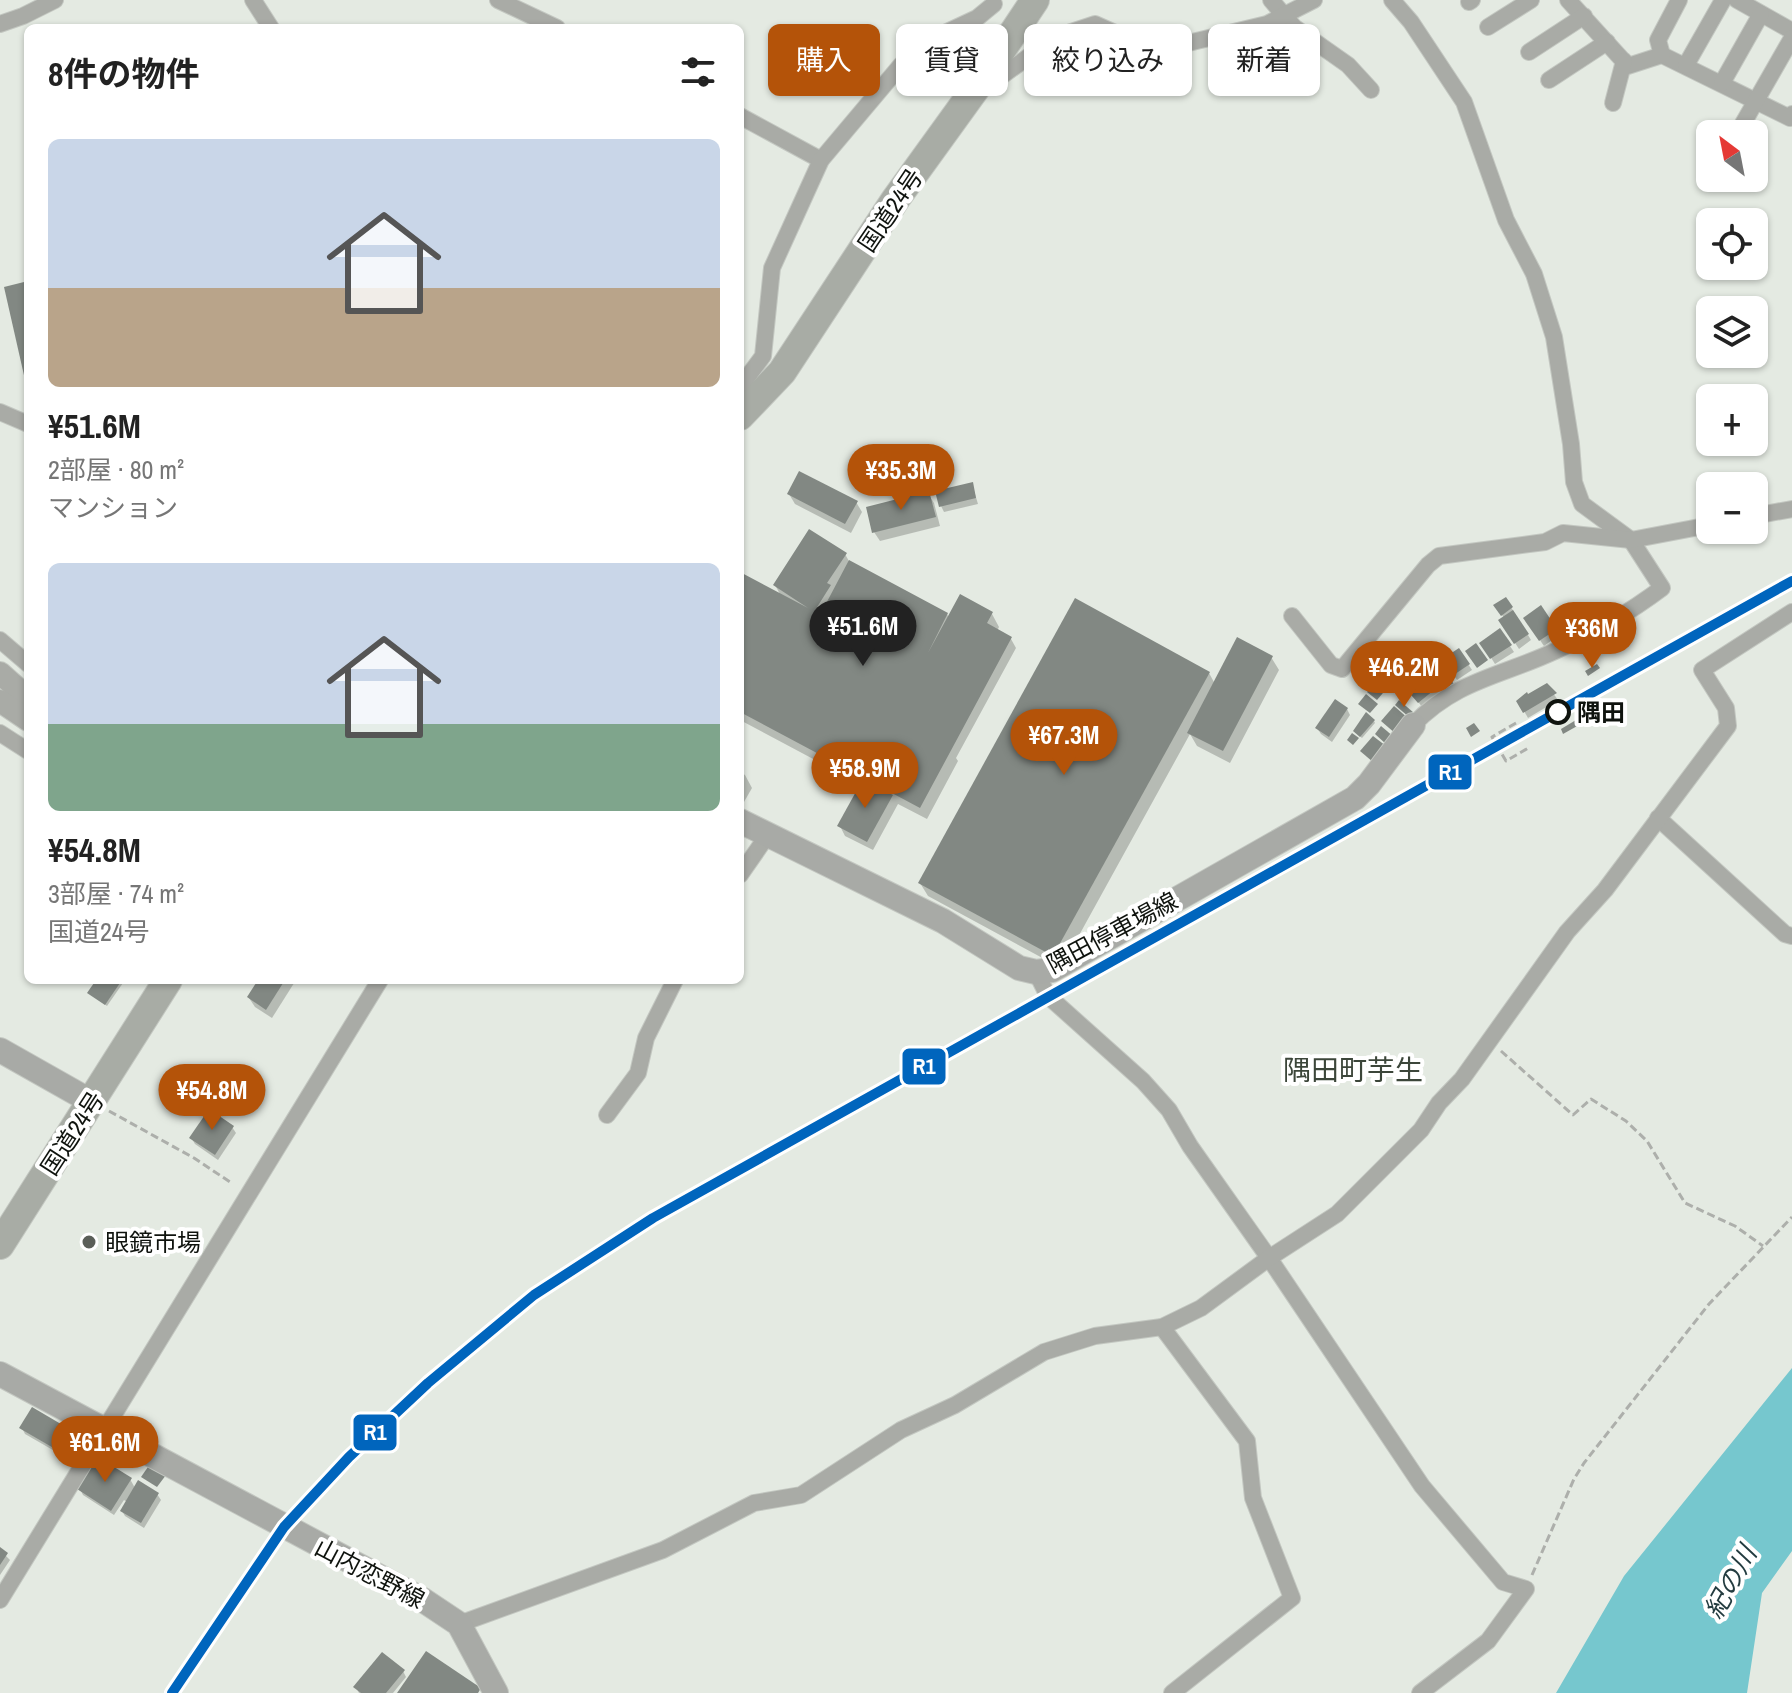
<!DOCTYPE html>
<html lang="ja">
<head>
<meta charset="utf-8">
<style>
  body { margin:0; font-family:"Archivo Narrow","Noto Sans JP",sans-serif; background:#f6f6f6; color:#222; height:100vh; display:flex; flex-direction:column; font-size:30px; white-space:nowrap }
  * { box-sizing:border-box; margin:0 }
  p { font-size:26px; color:#767676 }
  .icon { flex:none; width:44px; height:44px; fill:none; stroke:currentColor; stroke-width:2; stroke-linecap:round; stroke-linejoin:round }
  .map { position:relative; flex:1; overflow:hidden }
  .panel { position:absolute; left:24px; top:24px; width:720px; height:960px; display:flex; flex-direction:column; background:#fff; border-radius:12px; box-shadow:0 2px 6px #0004 }
  .panel>* { flex:none }
  .guide { position:absolute; left:768px; top:24px; width:760px; height:72px; display:flex; gap:16px }
  .needle { width:52px; rotate:328deg }
  .tools { position:absolute; left:1696px; top:120px; display:grid; gap:16px }
  .tools a { display:grid; place-items:center; width:72px; height:72px; border-radius:12px; background:#fff; box-shadow:0 2px 6px #0004; font-size:40px }
  .price { position:absolute; translate:-50% -68px; padding:0 18px; border-radius:28px; background:#b45309; color:#fff; font-size:26px; line-height:52px; filter:drop-shadow(0 2px 4px #0008) }
  .price::after { content:''; position:absolute; left:50%; top:48px; width:24px; height:18px; margin-left:-12px; background:inherit; clip-path:polygon(0 0,100% 0,50% 100%) }
  .price.selected { background:#222; color:#fff }
  ul { padding:0; list-style:none }
  li { display:grid; align-content:center; gap:16px; height:424px; padding:0 24px }
  li span { display:grid; place-items:center; height:248px; border-radius:12px; color:#555 }
  li>.icon { margin-inline-start:auto }
  span .icon { width:144px; height:144px; fill:#fffc; stroke-width:1 }
  li b { font-size:34px }
  h2 { display:flex; justify-content:space-between; align-items:center; height:96px; padding:0 24px; font-size:34px }
  .chip { padding:0 28px; border-radius:12px; background:#fff; box-shadow:0 2px 6px #0004; font-size:28px; line-height:72px }
  .chip.selected { background:#b45309; color:#fff }
  .map>svg:first-child { display:block }
  .water { fill:#76c7ce }
  .shadow { fill:#0003 }
  .building { fill:#828883 }
  .lines { fill:none; stroke-linecap:round; stroke-linejoin:round }
  .minor-casing { stroke:#c3c7c1; stroke-width:18 }
  .tertiary-casing { stroke:#c3c7c1; stroke-width:24 }
  .secondary-casing { stroke:#c3c7c1; stroke-width:26 }
  .trunk-casing { stroke:#c3c7c1; stroke-width:30 }
  .path { stroke:#adafab; stroke-width:3; stroke-dasharray:8 4; stroke-linecap:butt }
  .minor { stroke:#a9aba6; stroke-width:16 }
  .tertiary { stroke:#a9aba6; stroke-width:22 }
  .secondary { stroke:#a8aaa6; stroke-width:24 }
  .trunk { stroke:#a8aca5; stroke-width:28 }
  .rail-1-casing { stroke:#fff; stroke-width:16 }
  .rail-1 { stroke:#0065bd; stroke-width:10 }
  .stop-dot { fill:#fff; stroke:#0f130e; stroke-width:4 }
  .poi-dot { fill:#5a5e58; stroke:#fff; stroke-width:3 }
  .labels { text-anchor:middle; dominant-baseline:central; stroke-width:8; stroke-linejoin:round; paint-order:stroke }
  .street-label { font-size:24px; fill:#0f130e; stroke:#fff }
  .stop-label { font-size:24px; font-weight:bold; fill:#0f130e; stroke:#fff; text-anchor:start }
  .poi-label { font-size:24px; fill:#0f130e; stroke:#fff; text-anchor:start }
  .water-label { font-size:26px; font-style:italic; fill:#233c40; stroke:#fff }
  .quarter-label { font-size:28px; fill:#3c463a; stroke:#fff }
  .line-badge { stroke:#fff; stroke-width:3 }
  .badge-label { font-size:22px; text-anchor:middle; font-weight:bold; fill:#fff }
</style>
</head>
<body>
<div class="map">
<svg width="1792" height="1693" viewBox="0 0 1792 1693">
  <rect width="100%" height="100%" fill="#e4eae2"/>
  <path class="water" d="M1792,1368V1551L1762,1593L1747,1693H1556L1624,1576Z"/>
  <g class="shadow">
    <path d="M972,484L978,504L944,512L941,506Z"/>
    <path d="M789,494L856,502L862,512L851,533L795,504Z"/>
    <path d="M928,494L934,503L940,526L880,541L874,532Z"/>
    <path d="M845,554L850,563L947,614L949,618L992,614L999,627L997,631L1011,639L1016,648L956,758L958,761L927,819L898,804L873,850L845,836L840,826L862,785L740,720V574L781,596L775,585Z"/>
    <path d="M1506,599L1531,640L1519,649L1500,620L1504,618L1496,606Z"/>
    <path d="M1525,618L1556,630L1559,635L1544,646Z"/>
    <path d="M1500,631L1514,652L1495,664L1482,643Z"/>
    <path d="M1459,650L1472,670L1457,680L1447,666Z"/>
    <path d="M1271,657L1279,670L1230,763L1197,746L1190,734L1061,968L928,896L920,883L1209,673L1215,684Z"/>
    <path d="M1407,669L1410,675L1452,685L1423,708L1400,679L1394,685L1387,678Z"/>
    <path d="M1547,685L1558,700L1528,718L1519,702Z"/>
    <path d="M1347,709L1350,715L1332,742L1321,734L1317,728Z"/>
    <path d="M1374,721L1375,723L1362,738L1357,734Z"/>
    <path d="M740,772L745,775L752,788L740,809Z"/>
    <path d="M98,980H125L107,1006L89,993Z"/>
    <path d="M260,980H296L272,1018L255,1007L249,998Z"/>
    <path d="M232,1127L236,1133L218,1160L195,1144L192,1139Z"/>
    <path d="M22,1428L86,1442L90,1447L79,1465L25,1434Z"/>
    <path d="M130,1479L135,1488L157,1494L161,1500L144,1528L125,1516L122,1511L127,1502L124,1500L114,1515L83,1495L80,1489Z"/>
    <path d="M0,1550L10,1560L0,1575Z"/>
    <path d="M403,1671L406,1677L393,1693H359L356,1687Z"/>
  </g>
  <g class="building">
    <path d="M28,281V393L4,287Z"/>
    <path d="M799,471L858,501L845,524L787,494Z"/>
    <path d="M973,482L976,498L939,507L935,491Z"/>
    <path d="M929,491L936,517L872,533L866,507Z"/>
    <path d="M809,529L847,553L827,583L831,585L814,612L820,615L849,560L948,613L928,653L960,594L993,612L987,623L1012,637L920,808L740,712V572L808,608L773,585Z"/>
    <path d="M1506,597L1513,607L1501,616L1493,605Z"/>
    <path d="M1075,598L1210,672L1053,956L918,883Z"/>
    <path d="M1541,605L1557,629L1539,641L1523,618Z"/>
    <path d="M1513,610L1529,634L1514,644L1498,620Z"/>
    <path d="M1500,628L1512,645L1490,659L1479,643Z"/>
    <path d="M1237,637L1273,656L1223,751L1187,733Z"/>
    <path d="M1476,643L1488,660L1477,668L1465,651Z"/>
    <path d="M1459,648L1470,664L1452,676L1441,660Z"/>
    <path d="M1430,655L1454,684L1444,692L1439,686L1418,703L1399,681Z"/>
    <path d="M1400,659L1409,668L1392,684L1384,675Z"/>
    <path d="M1597,664L1600,668L1588,676L1585,671Z"/>
    <path d="M1378,679L1388,687L1377,700L1367,692Z"/>
    <path d="M1547,683L1557,693L1523,713L1516,701L1527,692L1528,694Z"/>
    <path d="M1366,694L1378,704L1370,713L1358,704Z"/>
    <path d="M1335,699L1348,708L1329,737L1315,728Z"/>
    <path d="M1399,700L1414,713L1410,718L1395,705Z"/>
    <path d="M1394,706L1409,719L1396,734L1381,721Z"/>
    <path d="M1366,712L1375,720L1360,737L1353,731Z"/>
    <path d="M1576,720L1579,725L1563,734L1561,729Z"/>
    <path d="M1474,723L1480,731L1471,737L1466,728Z"/>
    <path d="M1381,726L1394,737L1387,745L1375,734Z"/>
    <path d="M1352,733L1359,738L1353,745L1347,740Z"/>
    <path d="M1373,736L1386,746L1373,762L1360,751Z"/>
    <path d="M863,779L893,795L867,842L837,826Z"/>
    <path d="M96,980H122L105,1005L87,993Z"/>
    <path d="M258,980H285L266,1010L247,997Z"/>
    <path d="M209,1109L234,1126L215,1155L189,1138Z"/>
    <path d="M32,1407L88,1440L76,1461L19,1428Z"/>
    <path d="M98,1457L132,1478L111,1511L77,1489Z"/>
    <path d="M150,1464L166,1475L157,1487L141,1477Z"/>
    <path d="M138,1480L159,1493L141,1523L120,1511Z"/>
    <path d="M0,1547L8,1553L0,1565Z"/>
    <path d="M426,1651L481,1688L478,1693H397Z"/>
    <path d="M382,1652L405,1670L386,1693H361L353,1687Z"/>
  </g>
  <g class="lines">
    <g class="minor-casing">
      <g id="minor">
        <path d="M253,0L271,28"/>
        <path d="M498,0L557,28"/>
        <path d="M1271,0L1294,27L1348,65L1371,90"/>
        <path d="M1392,0L1411,22L1464,102L1506,220L1534,274L1554,337L1571,444L1574,482L1582,504L1631,540L1662,588C1630,612 1592,634 1555,651C1502,676 1456,680 1413,725"/>
        <path d="M1568,0L1628,66L1662,55L1790,118L1792,114"/>
        <path d="M1737,0L1792,31"/>
        <path d="M1469,2L1472,0"/>
        <path d="M0,24L23,16L55,0"/>
        <path d="M1488,27L1531,0"/>
        <path d="M1529,52L1584,16"/>
        <path d="M1662,55L1658,40L1679,0"/>
        <path d="M1686,65L1723,0"/>
        <path d="M1549,80L1607,42"/>
        <path d="M983,81L996,80L1056,37L1095,24L1155,51L1267,24L1314,0"/>
        <path d="M1722,83L1761,14"/>
        <path d="M1613,103L1624,61"/>
        <path d="M740,116L821,160"/>
        <path d="M1737,134L1792,38"/>
        <path d="M740,387L763,356L772,268L821,160L901,65L945,33L977,18L994,4"/>
        <path d="M0,412L28,424"/>
        <path d="M1754,516L1792,509"/>
        <path d="M1292,616L1331,665L1342,669L1428,565L1439,556L1545,542L1563,533L1631,540L1710,525"/>
        <path d="M0,640L28,664"/>
        <path d="M0,733L28,751"/>
        <path d="M1658,818L1785,934L1792,936"/>
        <path d="M740,875L767,836"/>
        <path d="M1036,972L1048,996L1143,1081L1169,1110L1190,1146L1269,1258L1422,1486L1503,1582L1526,1589L1488,1641L1420,1693"/>
        <path d="M607,1115L638,1073L646,1038L675,980"/>
        <path d="M1162,1327L1247,1441L1253,1498L1292,1598L1172,1693"/>
        <path d="M0,1600L380,980"/>
        <path d="M459,1624L663,1550L754,1503L801,1495L901,1430L955,1405L1044,1352L1095,1336L1162,1327L1201,1308L1269,1258L1337,1214L1421,1130L1439,1103L1462,1079L1567,932L1605,890L1728,726L1726,708L1702,670L1792,612"/>
      </g>
    </g>
    <g class="tertiary-casing">
      <g id="tertiary">
        <path d="M0,673L28,698"/>
        <path d="M0,701L28,720"/>
      </g>
    </g>
    <g class="secondary-casing">
      <g id="secondary">
        <path d="M740,821L943,921L1019,968L1036,972L1052,970L1355,798L1369,784L1413,725"/>
        <path d="M0,1050L92,1102"/>
        <path d="M0,1374L423,1600L459,1624L496,1693"/>
      </g>
    </g>
    <g class="trunk-casing">
      <g id="trunk">
        <path d="M740,416L782,372L895,200L981,81L1035,0"/>
        <path d="M0,1245L168,980"/>
      </g>
    </g>
    <g class="path">
      <path d="M1516,723L1492,737L1506,761L1530,747"/>
      <path d="M1501,1051L1573,1115L1591,1099L1626,1121L1647,1141L1685,1203L1735,1226L1763,1246"/>
      <path d="M109,1111L194,1158L233,1184"/>
      <path d="M1532,1575L1574,1479L1584,1463L1709,1304L1792,1217"/>
    </g>
    <use href="#minor" class="minor"/>
    <use href="#tertiary" class="tertiary"/>
    <use href="#secondary" class="secondary"/>
    <use href="#trunk" class="trunk"/>
    <g class="rail-1-casing">
      <path id="rail-1" d="M172,1693L284,1527L349,1457L428,1383L534,1295L653,1218L1792,581"/>
    </g>
    <use href="#rail-1" class="rail-1"/>
  </g>
  <circle class="stop-dot" cx="1558" cy="712" r="11"/>
  <circle class="poi-dot" cx="89" cy="1242" r="8"/>
  <g class="labels">
    <g class="street-label">
      <text transform="translate(890 210) rotate(-56)">国道24号</text>
      <text transform="translate(1112 932) rotate(-28)">隅田停車場線</text>
      <text transform="translate(72 1133) rotate(-57)">国道24号</text>
      <text transform="translate(370 1573) rotate(28)">山内恋野線</text>
    </g>
    <g class="stop-label">
      <text x="1577" y="712">隅田</text>
    </g>
    <g class="poi-label">
      <text x="105" y="1242">眼鏡市場</text>
    </g>
    <g class="water-label">
      <text transform="translate(1730 1582) rotate(-61)">紀の川</text>
    </g>
    <g class="quarter-label">
      <text x="1353" y="1070">隅田町芋生</text>
    </g>
  </g>
  <g class="line-badge">
    <rect x="1427" y="753" width="46" height="38" rx="8" fill="#0065bd"/>
    <rect x="901" y="1047" width="46" height="39" rx="8" fill="#0065bd"/>
    <rect x="352" y="1413" width="46" height="39" rx="8" fill="#0065bd"/>
  </g>
  <g class="badge-label">
    <text x="1450" y="780">R1</text>
    <text x="924" y="1074">R1</text>
    <text x="375" y="1440">R1</text>
  </g>
</svg>
<div class="tools">
<a><svg class="needle" viewBox="-14 -14 28 28"><path d="M0-13l5 13h-10z" fill="#e53935"/><path d="M0 13l5-13h-10z" fill="#767676"/></svg></a>
<a><svg class="icon" aria-label="locate" viewBox="0 0 24 24"><circle cx="12" cy="12" r="6"/><path d="M12 2v4M12 18v4M2 12h4M18 12h4"/></svg></a>
<a><svg class="icon" aria-label="layers" viewBox="0 0 24 24"><path d="M12 4l9 5-9 5-9-5zM3 14l9 5 9-5"/></svg></a>
<a>+</a>
<a>−</a>
</div>
<b class="price" style="left:901px;top:512px">¥35.3M</b>
<b class="price selected" style="left:863px;top:668px">¥51.6M</b>
<b class="price" style="left:1592px;top:670px">¥36M</b>
<b class="price" style="left:1404px;top:709px">¥46.2M</b>
<b class="price" style="left:1064px;top:777px">¥67.3M</b>
<b class="price" style="left:865px;top:810px">¥58.9M</b>
<b class="price" style="left:212px;top:1132px">¥54.8M</b>
<b class="price" style="left:105px;top:1484px">¥61.6M</b>
<div class="guide">
<a class="chip selected">購入</a>
<a class="chip">賃貸</a>
<a class="chip">絞り込み</a>
<a class="chip">新着</a>
</div>
<section class="panel">
<h2>8件の物件<svg class="icon" aria-label="filters" viewBox="0 0 24 24"><path d="M4 7h16M4 17h16"/><circle cx="9" cy="7" r="2"/><circle cx="15" cy="17" r="2"/></svg></h2>
<ul>
<li><span style="background:linear-gradient(#c9d6e8 60%,#b9a48a 0)"><svg class="icon" aria-label="home" viewBox="0 0 24 24"><path d="M3 11l9-7 9 7M6 9v11h12V9"/></svg></span><div><b>¥51.6M</b><p>2部屋 · 80 m²</p><p>マンション</p></div></li>
<li><span style="background:linear-gradient(#c9d6e8 65%,#7fa58c 0)"><svg class="icon" aria-label="home" viewBox="0 0 24 24"><path d="M3 11l9-7 9 7M6 9v11h12V9"/></svg></span><div><b>¥54.8M</b><p>3部屋 · 74 m²</p><p>国道24号</p></div></li>
</ul>
</section>
</div>
</body>
</html>
